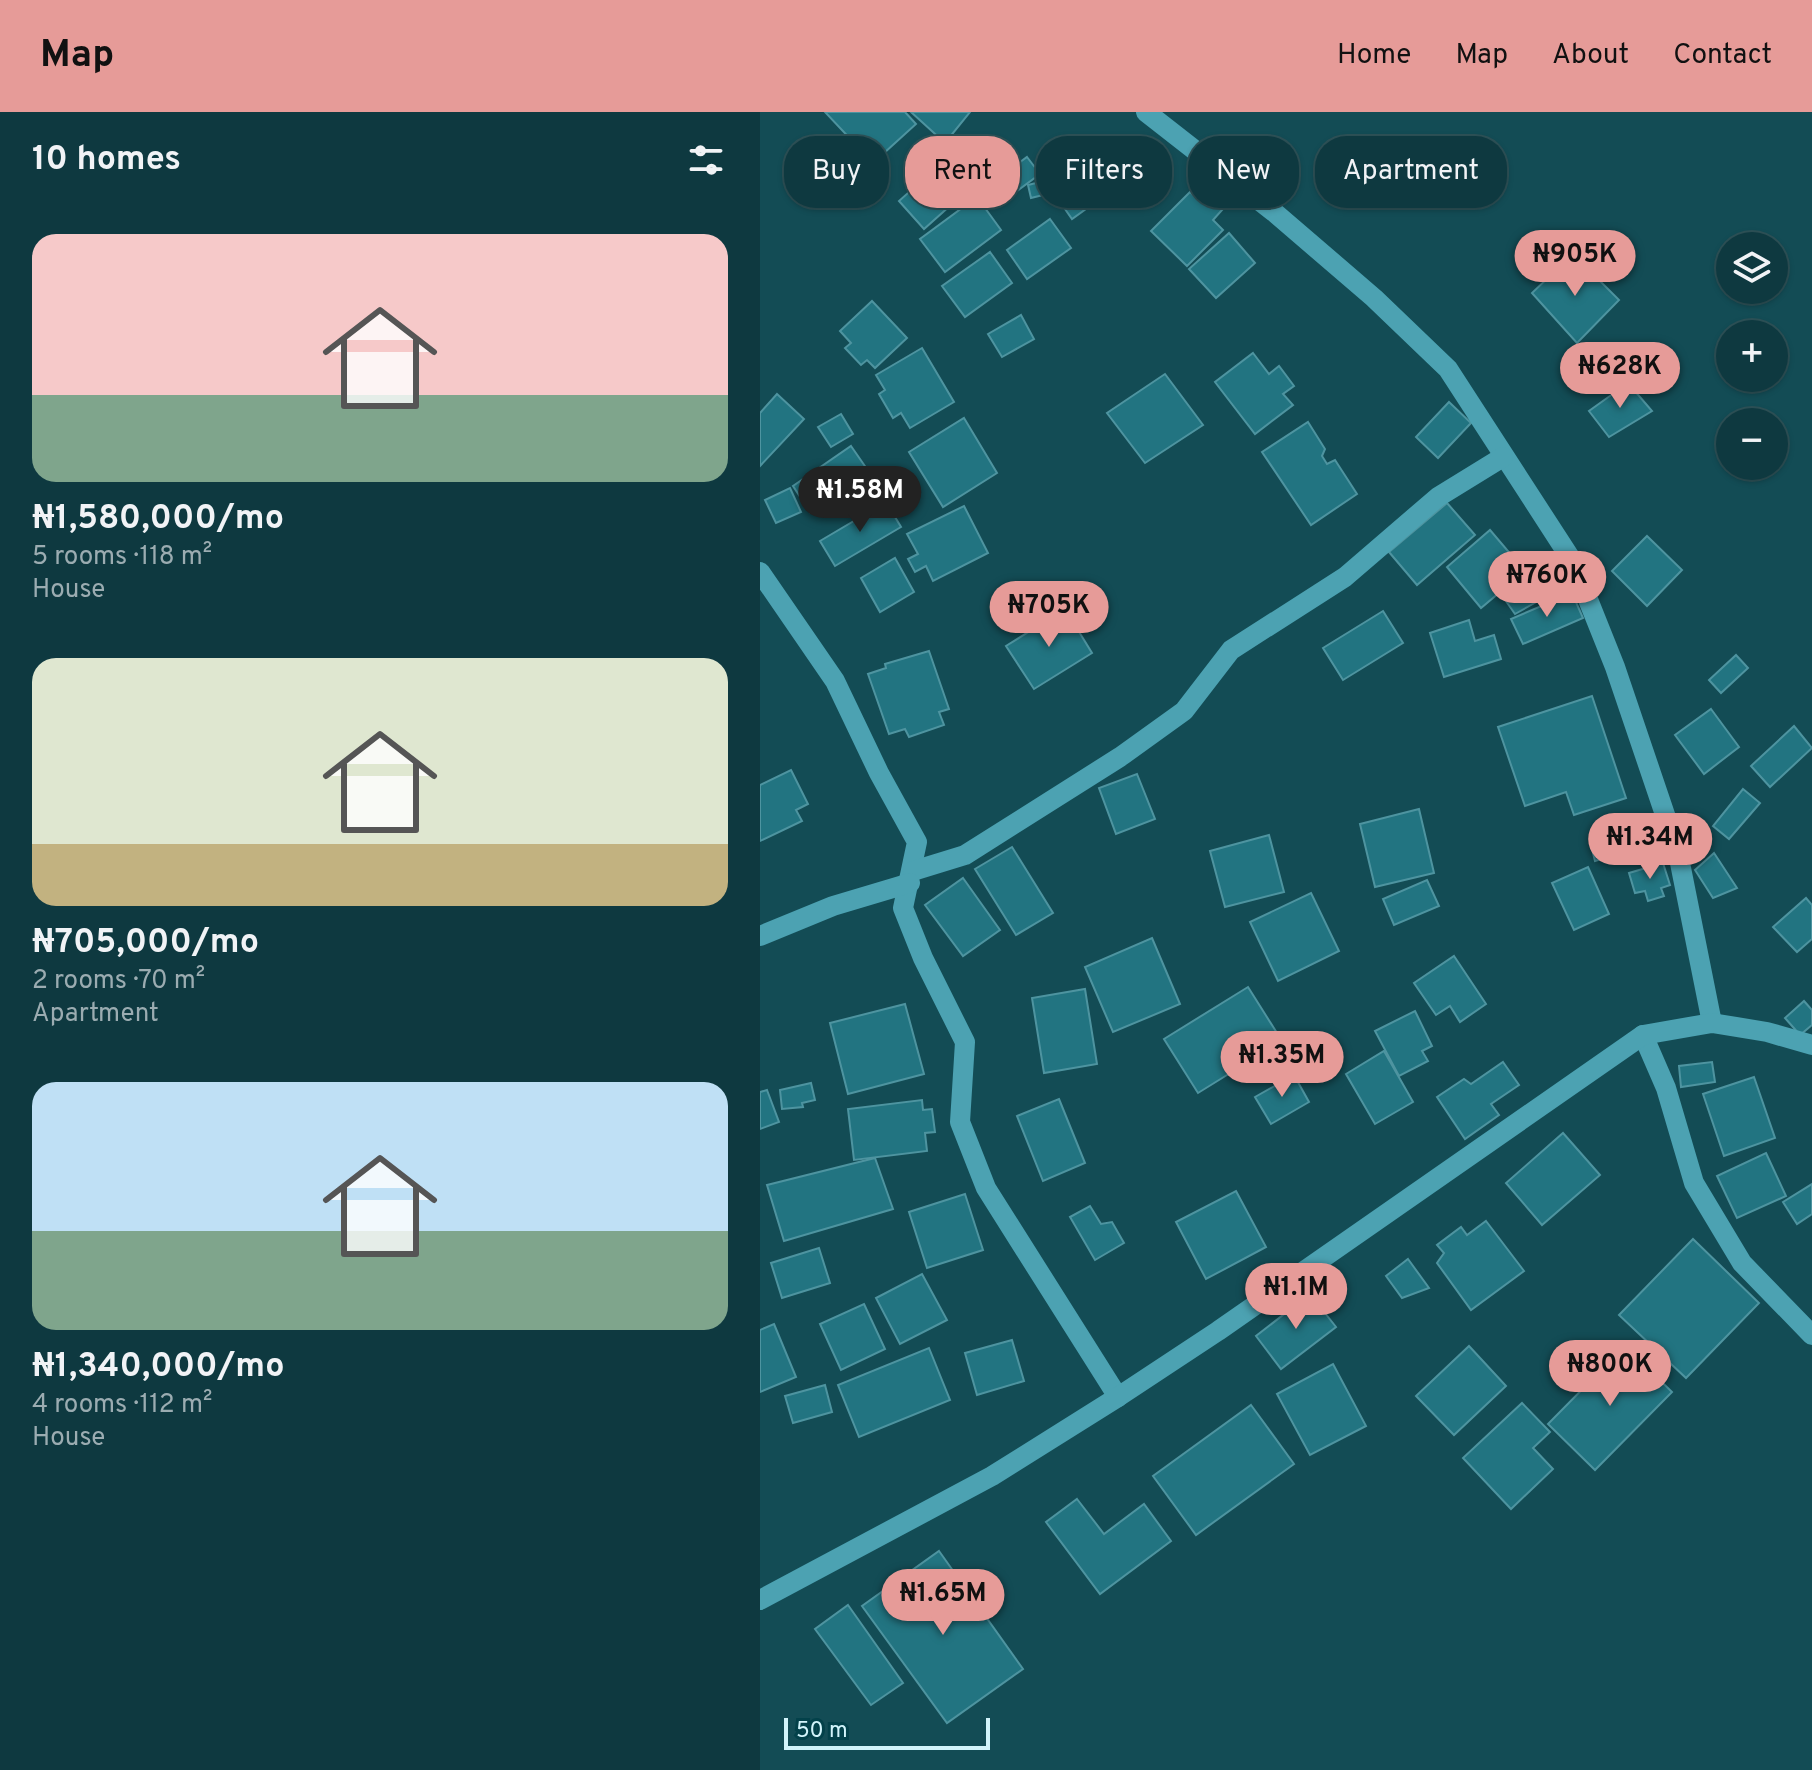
<!DOCTYPE html>
<html lang="en">
<head>
<meta charset="utf-8">
<style>
  body { margin:0; font-family:Overpass,sans-serif; background:#1c444b; color:#f1f3f6; height:100vh; display:flex; flex-direction:column; font-size:30px; white-space:nowrap }
  * { box-sizing:border-box; margin:0 }
  p { font-size:26px; color:#9bacb1 }
  .icon { flex:none; width:44px; height:44px; fill:none; stroke:currentColor; stroke-width:2; stroke-linecap:round; stroke-linejoin:round }
  .map { position:relative; flex:1; overflow:hidden }
  .side { display:flex; flex-direction:column; background:#0e3940; width:760px }
  .side>* { flex:none }
  .banner { position:absolute; left:24px; top:24px; width:760px; height:72px; display:flex; gap:16px }
  .tools { position:absolute; left:956px; top:120px; display:grid; gap:16px }
  .tools a { display:grid; place-items:center; width:72px; height:72px; border-radius:50%; background:#0e3940; box-shadow:0 2px 6px #0004,0 0 0 2px #2e5359; font-size:40px }
  .scale { position:absolute; left:24px; bottom:20px; width:206px; box-sizing:border-box; padding-left:8px; border:4px solid #d2f4fb; border-top:0; font-size:22px; line-height:28px; white-space:nowrap; color:#d2f4fb; -webkit-text-stroke:6px #03414a; paint-order:stroke }
  .price { position:absolute; translate:-50% -68px; padding:0 18px; border-radius:28px; background:#e69b98; color:#111; font-size:26px; line-height:52px; filter:drop-shadow(0 2px 4px #0008) }
  .price::after { content:''; position:absolute; left:50%; top:48px; width:24px; height:18px; margin-left:-12px; background:inherit; clip-path:polygon(0 0,100% 0,50% 100%) }
  .price.selected { background:#222; color:#fff }
  ul { padding:0; list-style:none }
  li { display:grid; align-content:center; gap:16px; height:424px; padding:0 32px }
  li span { display:grid; place-items:center; height:248px; border-radius:24px; color:#555 }
  li>.icon { margin-inline-start:auto }
  span .icon { width:144px; height:144px; fill:#fffc; stroke-width:1 }
  li b { font-size:34px }
  h2 { display:flex; justify-content:space-between; align-items:center; height:96px; padding:0 32px; font-size:34px }
  .pill { padding:0 28px; border-radius:32px; background:#0e3940; box-shadow:0 2px 6px #0004,0 0 0 2px #2e5359; font-size:28px; line-height:72px }
  .pill.selected { background:#e69b98; color:#111 }
  header { display:flex; align-items:center; gap:48px; box-sizing:border-box; height:112px; padding:0 40px; background:#e69b98; color:#111 }
  header strong { font-size:38px }
  nav { display:flex; gap:44px; margin-inline-start:auto; font-size:28px }
  main { display:flex; flex:1; min-height:0 }
  .map>svg:first-child { display:block }
  .building { fill:#227481; stroke:#4e94a0; stroke-width:2 }
  .lines { fill:none; stroke-linecap:round; stroke-linejoin:round }
  .minor { stroke:#4ca2b2; stroke-width:20 }
</style>
</head>
<body>
<header>
<strong>Map</strong>
<nav><a>Home</a><a>Map</a><a>About</a><a>Contact</a></nav>
</header>
<main>
<section class="side">
<h2>10 homes<svg class="icon" aria-label="filters" viewBox="0 0 24 24"><path d="M4 7h16M4 17h16"/><circle cx="9" cy="7" r="2"/><circle cx="15" cy="17" r="2"/></svg></h2>
<ul>
<li><span style="background:linear-gradient(#f6c9c9 65%,#7fa58c 0)"><svg class="icon" aria-label="home" viewBox="0 0 24 24"><path d="M3 11l9-7 9 7M6 9v11h12V9"/></svg></span><div><b>₦1,580,000/mo</b><p>5 rooms · 118 m²</p><p>House</p></div></li>
<li><span style="background:linear-gradient(#dfe7d0 75%,#c2b280 0)"><svg class="icon" aria-label="home" viewBox="0 0 24 24"><path d="M3 11l9-7 9 7M6 9v11h12V9"/></svg></span><div><b>₦705,000/mo</b><p>2 rooms · 70 m²</p><p>Apartment</p></div></li>
<li><span style="background:linear-gradient(#bfe0f5 60%,#7fa58c 0)"><svg class="icon" aria-label="home" viewBox="0 0 24 24"><path d="M3 11l9-7 9 7M6 9v11h12V9"/></svg></span><div><b>₦1,340,000/mo</b><p>4 rooms · 112 m²</p><p>House</p></div></li>
</ul>
</section>
<div class="map">
<svg width="1052" height="1658" viewBox="0 0 1052 1658">
  <rect width="100%" height="100%" fill="#134c55"/>
  <g class="building">
    <path d="M65,0H145L156,12L113,51Z"/>
    <path d="M151,0H210L185,31Z"/>
    <path d="M203,32L228,60L164,117L139,89Z"/>
    <path d="M385,33L405,61L385,75L365,47Z"/>
    <path d="M267,45L280,62L246,87L233,70Z"/>
    <path d="M288,68L291,81L271,86L268,73Z"/>
    <path d="M322,69L337,89L312,107L298,87Z"/>
    <path d="M430,80L437,87L444,80L462,98L453,108L463,118L427,154L391,119Z"/>
    <path d="M217,85L241,118L185,160L160,127Z"/>
    <path d="M290,107L311,136L267,167L247,138Z"/>
    <path d="M469,121L495,151L456,186L429,157Z"/>
    <path d="M230,140L252,171L205,205L182,174Z"/>
    <path d="M813,142L859,188L817,231L772,181Z"/>
    <path d="M112,189L147,226L115,256L107,248L101,253L85,236L91,231L80,219Z"/>
    <path d="M261,203L274,227L242,245L228,222Z"/>
    <path d="M162,236L194,290L150,316L141,301L133,306L119,282L125,278L116,263Z"/>
    <path d="M493,241L509,262L519,254L534,274L523,282L533,293L495,322L455,270Z"/>
    <path d="M405,262L443,313L385,351L347,301Z"/>
    <path d="M868,271L892,299L849,325L829,299Z"/>
    <path d="M17,282L44,307L0,354V301Z"/>
    <path d="M689,290L711,311L678,346L656,325Z"/>
    <path d="M81,302L93,322L71,335L58,315Z"/>
    <path d="M204,306L237,361L183,395L149,340Z"/>
    <path d="M548,310L565,337L562,344L567,352L575,348L597,382L551,413L502,340Z"/>
    <path d="M91,334L109,360L50,400L33,374Z"/>
    <path d="M30,376L41,400L16,411L5,388Z"/>
    <path d="M126,390L141,415L75,454L60,429Z"/>
    <path d="M687,391L715,423L657,473L629,440Z"/>
    <path d="M204,394L228,441L173,469L166,454L155,460L148,447L158,442L147,422Z"/>
    <path d="M730,418L765,459L721,496L687,455Z"/>
    <path d="M887,424L922,458L887,494L852,459Z"/>
    <path d="M792,444L812,470L755,502L741,482Z"/>
    <path d="M135,446L154,480L120,500L101,466Z"/>
    <path d="M812,481L823,506L763,532L751,507Z"/>
    <path d="M305,497L332,541L274,577L246,534Z"/>
    <path d="M623,499L643,531L583,568L563,536Z"/>
    <path d="M709,508L715,529L734,523L741,547L684,565L670,521Z"/>
    <path d="M169,539L189,597L179,600L184,613L149,625L145,617L129,622L108,562L126,556L125,552Z"/>
    <path d="M976,543L988,556L961,581L949,568Z"/>
    <path d="M832,584L866,686L814,703L806,680L765,694L738,615Z"/>
    <path d="M951,597L979,635L944,662L915,623Z"/>
    <path d="M1034,614L1052,636L1010,675L991,654Z"/>
    <path d="M31,658L48,692L36,698L42,709L0,729V673Z"/>
    <path d="M377,662L395,707L356,722L339,676Z"/>
    <path d="M983,677L1000,691L969,727L953,714Z"/>
    <path d="M659,697L674,761L615,775L600,712Z"/>
    <path d="M509,723L524,780L465,795L450,739Z"/>
    <path d="M862,724L866,740L835,749L831,733Z"/>
    <path d="M252,735L293,801L256,823L215,757Z"/>
    <path d="M954,741L977,776L953,786L935,758Z"/>
    <path d="M903,751L910,773L901,776L904,784L888,789L885,779L875,781L869,761Z"/>
    <path d="M828,755L849,802L814,818L792,771Z"/>
    <path d="M203,766L240,818L203,844L165,793Z"/>
    <path d="M667,768L679,794L634,813L623,787Z"/>
    <path d="M551,781L579,839L518,869L490,810Z"/>
    <path d="M1046,786L1052,793V827L1037,840L1013,815Z"/>
    <path d="M392,826L420,892L353,920L325,855Z"/>
    <path d="M694,844L726,892L700,910L690,894L676,903L654,871Z"/>
    <path d="M488,875L522,929L438,981L404,927Z"/>
    <path d="M325,877L337,952L284,961L272,886Z"/>
    <path d="M1044,889L1052,898V913L1040,923L1025,906Z"/>
    <path d="M145,892L164,962L88,982L70,911Z"/>
    <path d="M655,899L672,934L662,939L668,949L639,964L615,919Z"/>
    <path d="M624,939L653,990L615,1012L586,962Z"/>
    <path d="M743,950L759,973L731,992L739,1003L705,1027L677,985L704,967L711,972Z"/>
    <path d="M952,950L955,970L921,975L919,954Z"/>
    <path d="M534,963L549,990L511,1012L495,985Z"/>
    <path d="M994,965L1015,1026L964,1044L943,982Z"/>
    <path d="M51,971L55,988L42,991L43,995L22,997L20,978Z"/>
    <path d="M7,978L19,1010L0,1017V980Z"/>
    <path d="M299,987L325,1051L283,1069L257,1004Z"/>
    <path d="M162,988L163,998L172,997L175,1020L165,1021L167,1039L94,1048L88,997Z"/>
    <path d="M803,1021L840,1063L782,1113L746,1071Z"/>
    <path d="M1006,1041L1026,1084L977,1106L957,1064Z"/>
    <path d="M115,1046L133,1097L24,1129L7,1073Z"/>
    <path d="M1052,1072V1102L1037,1112L1023,1090Z"/>
    <path d="M476,1079L506,1135L446,1167L416,1110Z"/>
    <path d="M205,1082L223,1138L167,1156L149,1100Z"/>
    <path d="M330,1094L341,1112L352,1110L364,1131L335,1148L310,1105Z"/>
    <path d="M726,1109L764,1159L711,1198L677,1151L684,1141L677,1133L701,1115L707,1123Z"/>
    <path d="M933,1127L999,1191L926,1266L859,1203Z"/>
    <path d="M59,1136L70,1171L22,1186L11,1151Z"/>
    <path d="M648,1147L669,1176L642,1186L626,1164Z"/>
    <path d="M162,1162L187,1208L140,1232L116,1186Z"/>
    <path d="M550,1182L576,1215L521,1257L496,1224Z"/>
    <path d="M104,1192L125,1237L81,1258L60,1212Z"/>
    <path d="M14,1212L36,1265L0,1280V1218Z"/>
    <path d="M252,1228L264,1269L217,1283L205,1241Z"/>
    <path d="M709,1234L746,1274L694,1323L656,1284Z"/>
    <path d="M865,1234L912,1280L835,1358L788,1312Z"/>
    <path d="M169,1236L190,1288L99,1325L78,1273Z"/>
    <path d="M573,1252L606,1314L550,1343L517,1282Z"/>
    <path d="M65,1273L72,1300L33,1311L25,1284Z"/>
    <path d="M762,1291L790,1320L773,1336L793,1357L751,1397L703,1346Z"/>
    <path d="M491,1293L534,1352L436,1423L393,1364Z"/>
    <path d="M317,1387L344,1422L384,1392L411,1429L340,1482L286,1410Z"/>
    <path d="M179,1439L263,1557L187,1611L102,1494Z"/>
    <path d="M88,1493L143,1571L111,1593L55,1517Z"/>
  </g>
  <g class="lines">
    <g class="minor">
      <path d="M386,0L514,100L614,186L688,257L813,450L855,555L918,741L952,911"/>
      <path d="M0,460L75,569L119,661L157,730L143,796L163,846L205,930L200,1010L226,1076L358,1285"/>
      <path d="M153,759L205,743L360,645L424,599L471,538L585,465L678,385L743,345"/>
      <path d="M0,824L73,794L150,771"/>
      <path d="M883,923L906,976L934,1071L982,1151L1052,1223"/>
      <path d="M0,1488L232,1364L358,1285L458,1219L883,923L952,911L1007,920L1052,933"/>
    </g>
  </g>
</svg>
<div class="tools">
<a><svg class="icon" aria-label="layers" viewBox="0 0 24 24"><path d="M12 4l9 5-9 5-9-5zM3 14l9 5 9-5"/></svg></a>
<a>+</a>
<a>−</a>
</div>
<div class="scale">50 m</div>
<b class="price" style="left:815px;top:186px">₦905K</b>
<b class="price" style="left:860px;top:298px">₦628K</b>
<b class="price selected" style="left:100px;top:422px">₦1.58M</b>
<b class="price" style="left:787px;top:507px">₦760K</b>
<b class="price" style="left:289px;top:537px">₦705K</b>
<b class="price" style="left:890px;top:769px">₦1.34M</b>
<b class="price" style="left:522px;top:987px">₦1.35M</b>
<b class="price" style="left:536px;top:1219px">₦1.1M</b>
<b class="price" style="left:850px;top:1296px">₦800K</b>
<b class="price" style="left:183px;top:1525px">₦1.65M</b>
<div class="banner">
<a class="pill">Buy</a>
<a class="pill selected">Rent</a>
<a class="pill">Filters</a>
<a class="pill">New</a>
<a class="pill">Apartment</a>
</div>
</div>
</main>
</body>
</html>
